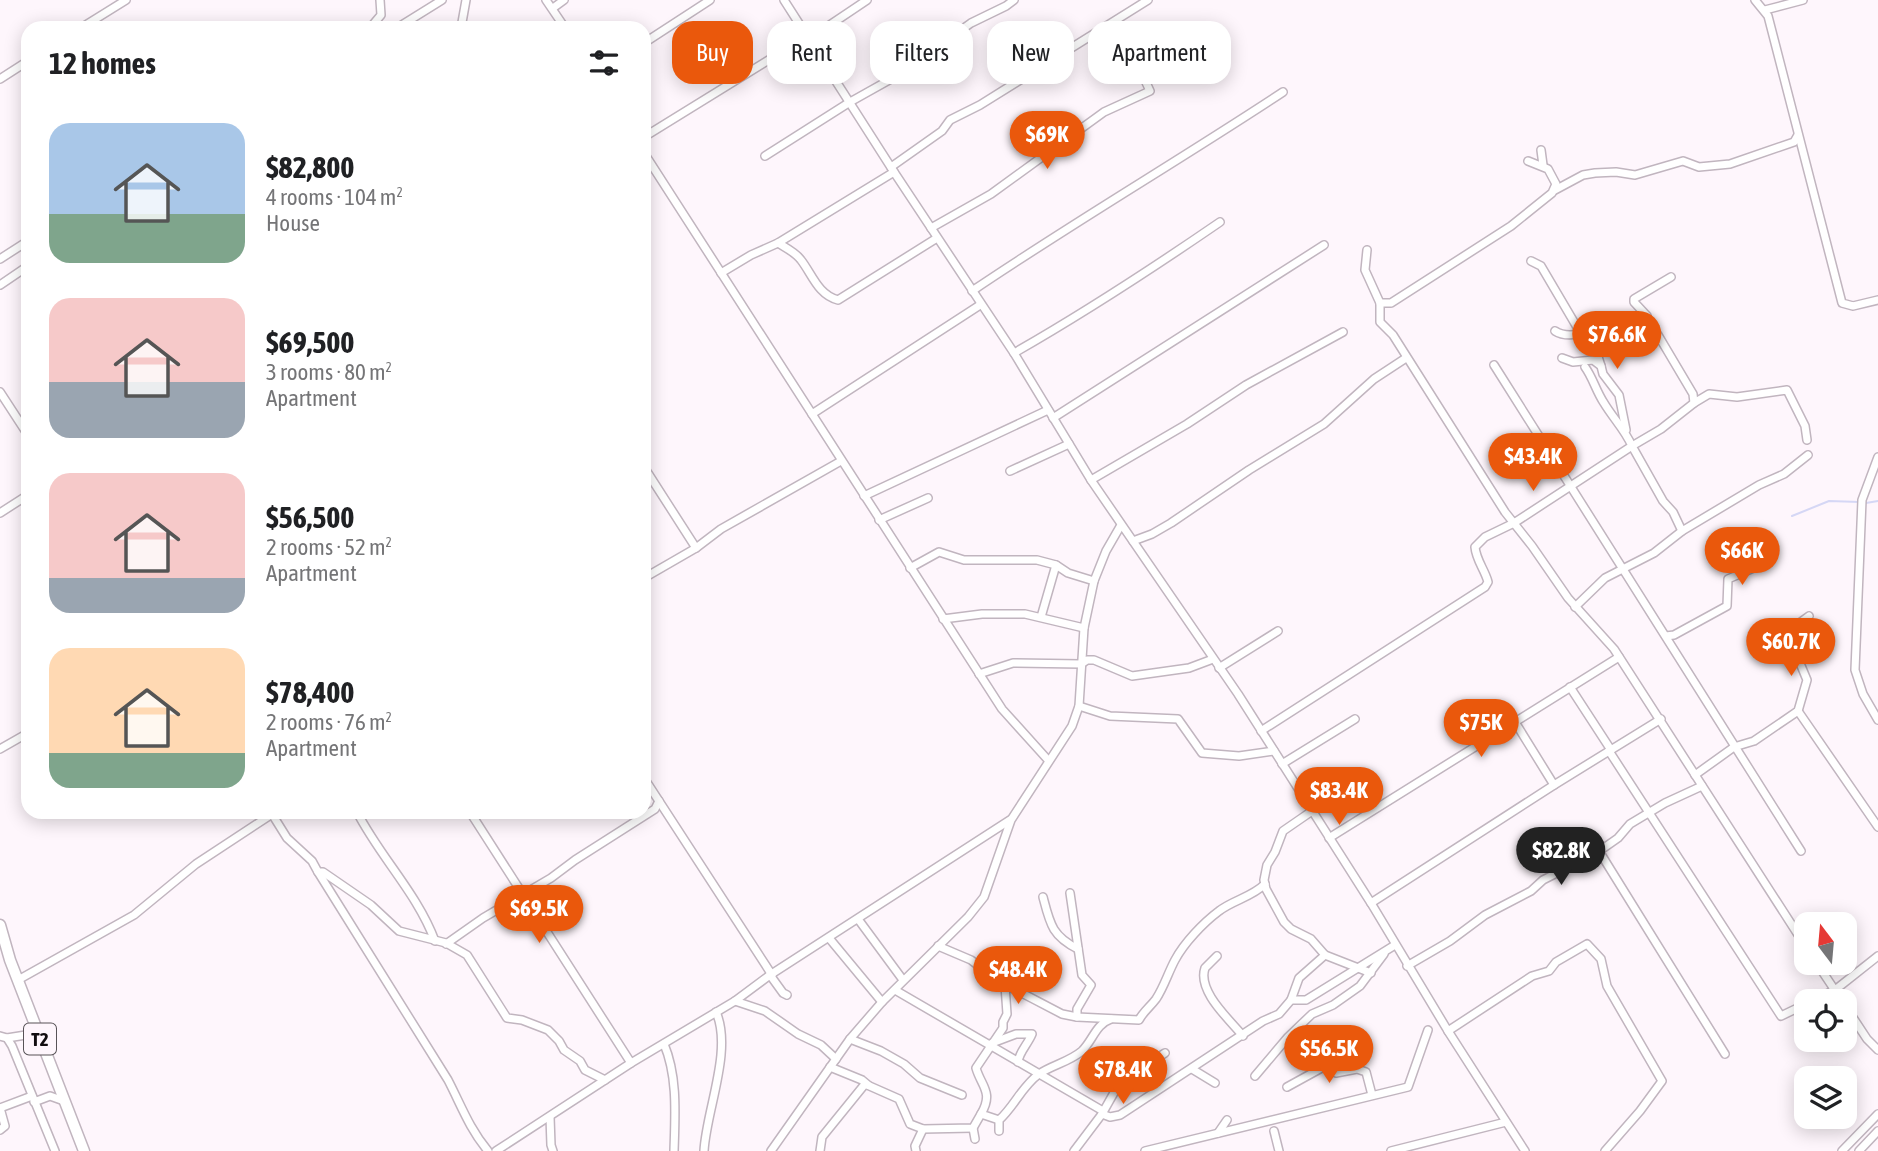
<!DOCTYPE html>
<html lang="en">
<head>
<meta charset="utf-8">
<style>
  body { margin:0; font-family:"Asap Condensed",sans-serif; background:#f2f2f2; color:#202124; height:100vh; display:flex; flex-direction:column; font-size:26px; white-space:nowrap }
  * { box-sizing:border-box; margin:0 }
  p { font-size:23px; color:#757577 }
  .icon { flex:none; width:38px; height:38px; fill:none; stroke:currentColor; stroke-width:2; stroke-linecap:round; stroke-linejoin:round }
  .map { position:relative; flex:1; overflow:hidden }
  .sheet { position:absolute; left:21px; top:21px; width:630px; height:798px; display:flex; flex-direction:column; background:#fff; border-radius:21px; box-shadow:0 4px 18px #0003 }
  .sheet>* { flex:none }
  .hud { position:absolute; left:672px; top:21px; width:665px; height:63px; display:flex; gap:14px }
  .needle { width:46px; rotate:344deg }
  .tools { position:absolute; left:1794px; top:912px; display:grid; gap:14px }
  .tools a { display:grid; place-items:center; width:63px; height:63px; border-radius:14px; background:#fff; box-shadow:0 4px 18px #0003; font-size:35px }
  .price { position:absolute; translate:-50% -60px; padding:0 16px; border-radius:24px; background:#ea580c; color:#fff; font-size:23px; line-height:46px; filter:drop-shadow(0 2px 4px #0008) }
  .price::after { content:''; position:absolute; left:50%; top:42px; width:21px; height:16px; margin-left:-10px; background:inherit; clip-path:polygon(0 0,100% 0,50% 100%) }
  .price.selected { background:#222; color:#fff }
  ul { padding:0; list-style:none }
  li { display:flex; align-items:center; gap:21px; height:175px; padding:0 28px }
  li span { display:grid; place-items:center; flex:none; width:196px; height:140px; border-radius:21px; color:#555 }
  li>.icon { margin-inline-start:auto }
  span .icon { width:84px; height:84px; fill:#fffc; stroke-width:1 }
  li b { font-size:30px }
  h2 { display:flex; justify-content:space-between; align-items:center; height:84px; padding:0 28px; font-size:30px }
  .chip { padding:0 24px; border-radius:21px; background:#fff; box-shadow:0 4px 18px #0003; font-size:24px; line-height:63px }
  .chip.selected { background:#ea580c; color:#fff }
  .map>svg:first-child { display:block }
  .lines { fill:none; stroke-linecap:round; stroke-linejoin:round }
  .stream { stroke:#d5d7f5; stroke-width:2 }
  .minor-casing { stroke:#c1b5bf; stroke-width:10 }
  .highway-casing { stroke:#c1b5bf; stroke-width:13 }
  .minor { stroke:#fff; stroke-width:7 }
  .highway { stroke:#fff; stroke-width:10 }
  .labels { text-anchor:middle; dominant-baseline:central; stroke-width:5; stroke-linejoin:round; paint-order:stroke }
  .shield { fill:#fef6fc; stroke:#585357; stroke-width:2 }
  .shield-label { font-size:19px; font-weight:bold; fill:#110d10 }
</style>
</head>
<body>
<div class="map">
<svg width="1878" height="1151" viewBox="0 0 1878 1151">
  <rect width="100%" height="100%" fill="#fef6fc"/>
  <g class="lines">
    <g class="stream">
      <path d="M1866,503L1878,501"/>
      <path d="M1792,516L1829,501L1860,502"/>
    </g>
    <g class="minor-casing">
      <g id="minor">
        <path d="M546,0L565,28"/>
        <path d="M784,0L894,172L1014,353L1091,480L1238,694L1371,903L1448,1031L1525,1151"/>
        <path d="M1755,0L1768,16L1842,303L1853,306L1878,300"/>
        <path d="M553,8L564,0"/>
        <path d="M1765,10L1803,0"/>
        <path d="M81,28L126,0"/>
        <path d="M370,28L381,15L380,0"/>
        <path d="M397,28L442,0"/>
        <path d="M461,28L466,0"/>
        <path d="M644,43L710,0"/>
        <path d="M0,79L28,61"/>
        <path d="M644,137L775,56L809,39L867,0"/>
        <path d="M1541,150L1543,165"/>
        <path d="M644,153L1002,709L1048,760"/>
        <path d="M765,156L850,102L900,74L971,23L1006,6L1014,0"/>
        <path d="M891,167L942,131L950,120L980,105L1148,0"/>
        <path d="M1555,190L1583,175L1595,173L1616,172L1635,175L1683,161L1699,167L1730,164L1794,142L1798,135"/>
        <path d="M931,228L991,194L1104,112L1150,91L1117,20"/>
        <path d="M778,243C786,248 795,252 801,260C812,274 818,295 838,300L937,238"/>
        <path d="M1367,250L1365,270L1380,303V322L1393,335L1505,512L1532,546L1568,598L1614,649L1806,947"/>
        <path d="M0,259L28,241"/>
        <path d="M1531,261L1541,266L1584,339L1593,341L1601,366"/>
        <path d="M721,273L751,255L778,243L894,172"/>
        <path d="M1671,277L1634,299V302L1647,316L1648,323L1658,335L1693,394L1694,403L1661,429L1632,446L1663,501L1673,512L1682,531L1759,485L1784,474L1808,455"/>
        <path d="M0,285L28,266"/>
        <path d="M972,291C1074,222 1180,160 1283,92"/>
        <path d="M1380,303H1391L1511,226L1552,193L1556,184L1548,169L1528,161"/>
        <path d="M1555,331C1572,342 1602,327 1618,318"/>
        <path d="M1014,353C1084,313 1153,268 1220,222"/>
        <path d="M1562,358L1573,362L1593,360L1601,366L1603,374L1619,395L1626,430"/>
        <path d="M1494,365L1801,851"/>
        <path d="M0,392L28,435"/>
        <path d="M1694,403L1709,394L1737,397L1787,390L1805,426L1807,440"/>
        <path d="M812,414L980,305"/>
        <path d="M1053,418L1324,245"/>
        <path d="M1878,457L1862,500L1855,670L1863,694L1878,720"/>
        <path d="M644,467L696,548"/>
        <path d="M1010,471L1069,444"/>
        <path d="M1091,480L1187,424L1246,385L1343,332"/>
        <path d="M864,496L1048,410"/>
        <path d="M0,513L28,495"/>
        <path d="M879,520L928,498"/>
        <path d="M1133,541L1152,534L1171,523L1249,470L1324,424L1374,379L1406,358"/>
        <path d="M910,568L939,552L964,560H1037L1056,565L1068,573L1094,581"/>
        <path d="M644,578L696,548L721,529L841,461"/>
        <path d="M1575,607L1605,578L1654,553L1682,531"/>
        <path d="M1041,617L1056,565"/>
        <path d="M943,619L982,614H1025L1084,628"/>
        <path d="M1666,636L1674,635L1727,606L1728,579L1756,567"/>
        <path d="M1219,668L1278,631"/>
        <path d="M979,674L1013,663L1081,664L1087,660H1094L1132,676L1189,668L1213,659"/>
        <path d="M1570,687L1611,750"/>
        <path d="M1079,706L1110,716L1178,719L1202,753L1239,756L1274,751"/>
        <path d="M1798,711L1878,827"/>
        <path d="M1515,722L1554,785"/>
        <path d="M1261,731L1485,587L1488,582C1485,570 1476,560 1475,547L1485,537L1514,523L1632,446C1625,430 1613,418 1604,403C1596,391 1593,378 1585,367"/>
        <path d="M0,749L28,733"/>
        <path d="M1609,751L1781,1016L1806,1004"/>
        <path d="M1282,764L1355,719"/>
        <path d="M1695,775L1734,747L1754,741L1798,711L1807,680L1787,632L1809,616"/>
        <path d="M644,778L772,975"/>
        <path d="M1312,811L1283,831L1275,852L1267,865L1264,880L1266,889L1284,922L1291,929L1311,939L1325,955L1371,973"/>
        <path d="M275,812L272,814L287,838L312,861L318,872H323L371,905L399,931L446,943L467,955L507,1018L522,1020L548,1030L559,1041L564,1050L580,1061L585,1070L605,1080"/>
        <path d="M357,812C380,857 417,893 435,941"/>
        <path d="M470,812L631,1063"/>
        <path d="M1329,838L1619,657"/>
        <path d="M1599,851L1725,1054"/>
        <path d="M318,872L448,1080C461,1105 469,1128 488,1151"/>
        <path d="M1070,893L1082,975L1091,985L1077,1009V1017"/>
        <path d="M1043,897C1050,924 1052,936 1078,949"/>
        <path d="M1371,903L1554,785L1661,719"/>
        <path d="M858,919L903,980"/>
        <path d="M829,938L882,1002"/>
        <path d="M446,944L483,918L551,878L575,860L655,809L659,801"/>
        <path d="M938,946L971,960L997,980L1062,1014L1077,1017L1139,1020C1143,1012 1150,1007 1156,999C1164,987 1168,973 1175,960C1184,943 1203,923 1219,911C1233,900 1252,897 1265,884"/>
        <path d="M1217,956L1205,968C1197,991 1229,1019 1243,1036"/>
        <path d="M1816,962L1842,1001"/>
        <path d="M1407,966L1450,941L1485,915L1531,891L1543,880L1598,852L1618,838L1630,824L1665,803L1702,786"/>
        <path d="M770,975L783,993L787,995"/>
        <path d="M18,980L134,915L196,864L272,814L271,812"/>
        <path d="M895,990L1103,1111"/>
        <path d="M1291,1000L1299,978L1325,955"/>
        <path d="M735,1001L765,1011L798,1034L821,1045L836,1059"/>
        <path d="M1811,1001L1835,990L1878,956"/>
        <path d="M1844,1004L1867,1039L1878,1050"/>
        <path d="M1448,1031L1532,976L1549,971L1556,962L1587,944L1601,959L1607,986L1662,1081L1640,1111L1605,1151"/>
        <path d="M0,1036L7,1038L12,1046L55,1151"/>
        <path d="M7,1038L32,1034L39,1037"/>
        <path d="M850,1039L881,1051L904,1064L920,1078L962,1095"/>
        <path d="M992,1043L1016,1034H1032C1028,1044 1019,1052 1018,1062"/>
        <path d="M664,1044C678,1077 675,1116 674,1151"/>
        <path d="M830,1067L862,1080L868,1085"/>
        <path d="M1192,1069L1215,1083"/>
        <path d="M1255,1076L1288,1037L1312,1014L1333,1005L1360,986L1384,954"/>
        <path d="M1287,1087L1327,1065L1336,1073L1357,1069L1366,1072L1372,1095"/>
        <path d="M34,1102L50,1096L64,1101"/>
        <path d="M0,1108L32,1096"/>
        <path d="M1102,1114L1110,1117L1120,1115L1263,1021L1279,1014L1291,1000H1306L1395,945"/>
        <path d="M550,1117L551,1145L553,1151"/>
        <path d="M999,1120L981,1114C994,1092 981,1086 976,1068L1003,1028V1022L1007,1014L1005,985"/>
        <path d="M973,1128L975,1139"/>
        <path d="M923,1129L973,1128L981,1114"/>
        <path d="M0,1130L5,1126L0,1108"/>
        <path d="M999,1131V1120C1014,1107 1022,1086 1039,1074C1052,1065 1069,1062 1082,1051C1093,1040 1096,1024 1111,1019"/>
        <path d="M1274,1131L1279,1151"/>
        <path d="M1218,1133L1227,1120"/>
        <path d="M496,1151L631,1063L735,1001L770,975L1010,820"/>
        <path d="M704,1151C706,1111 733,1050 716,1012"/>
        <path d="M771,1151L850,1039L882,1002L968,917L984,897L1011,820L1072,726L1079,706L1084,628L1094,581L1106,551L1121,525"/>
        <path d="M820,1151L822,1137L865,1084L899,1099L910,1124L923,1129L915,1146L916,1151"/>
        <path d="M1074,1151L1102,1114L1120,1082L1165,1053"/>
        <path d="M1145,1151L1408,1087L1428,1030"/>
        <path d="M1391,1151L1506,1122"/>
        <path d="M1842,1151L1878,1114"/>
        <path d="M1859,1151L1878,1131"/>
      </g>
    </g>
    <g class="highway-casing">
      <path id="highway" d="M0,925L10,960L84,1151"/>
    </g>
    <use href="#minor" class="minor"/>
    <use href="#highway" class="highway"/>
  </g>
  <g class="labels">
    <rect class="shield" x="24" y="1023.5" width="32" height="31" rx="5"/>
    <g class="shield-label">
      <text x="40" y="1039">T2</text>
    </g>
  </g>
</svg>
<div class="tools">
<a><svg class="needle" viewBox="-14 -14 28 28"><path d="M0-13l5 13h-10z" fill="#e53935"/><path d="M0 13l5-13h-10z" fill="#757577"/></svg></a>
<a><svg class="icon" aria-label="locate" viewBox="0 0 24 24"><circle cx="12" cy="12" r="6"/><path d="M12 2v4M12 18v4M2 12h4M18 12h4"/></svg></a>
<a><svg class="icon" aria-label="layers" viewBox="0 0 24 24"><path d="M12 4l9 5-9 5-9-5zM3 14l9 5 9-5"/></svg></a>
</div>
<b class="price" style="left:1047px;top:171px">$69K</b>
<b class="price" style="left:1617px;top:371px">$76.6K</b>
<b class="price" style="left:1533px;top:493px">$43.4K</b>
<b class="price" style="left:1742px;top:587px">$66K</b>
<b class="price" style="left:1791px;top:678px">$60.7K</b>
<b class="price" style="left:1481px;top:759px">$75K</b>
<b class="price" style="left:1339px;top:827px">$83.4K</b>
<b class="price selected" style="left:1561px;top:887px">$82.8K</b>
<b class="price" style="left:539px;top:945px">$69.5K</b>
<b class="price" style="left:1018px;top:1006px">$48.4K</b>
<b class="price" style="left:1329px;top:1085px">$56.5K</b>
<b class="price" style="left:1123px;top:1106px">$78.4K</b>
<div class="hud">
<a class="chip selected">Buy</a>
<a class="chip">Rent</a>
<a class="chip">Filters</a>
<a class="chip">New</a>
<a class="chip">Apartment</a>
</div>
<section class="sheet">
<h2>12 homes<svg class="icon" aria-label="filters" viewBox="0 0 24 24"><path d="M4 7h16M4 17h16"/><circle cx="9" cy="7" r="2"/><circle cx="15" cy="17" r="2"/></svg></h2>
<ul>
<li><span style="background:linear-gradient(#a9c7e8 65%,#7fa58c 0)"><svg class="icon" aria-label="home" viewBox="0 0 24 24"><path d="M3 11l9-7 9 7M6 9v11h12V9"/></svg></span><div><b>$82,800</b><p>4 rooms · 104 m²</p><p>House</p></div></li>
<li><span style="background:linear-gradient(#f6c9c9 60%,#9aa5b1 0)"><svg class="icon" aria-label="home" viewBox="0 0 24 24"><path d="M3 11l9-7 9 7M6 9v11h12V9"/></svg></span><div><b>$69,500</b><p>3 rooms · 80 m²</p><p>Apartment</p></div></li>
<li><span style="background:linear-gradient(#f6c9c9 75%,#9aa5b1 0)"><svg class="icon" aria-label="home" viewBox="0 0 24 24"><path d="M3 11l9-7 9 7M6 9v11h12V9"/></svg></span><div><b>$56,500</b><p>2 rooms · 52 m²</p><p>Apartment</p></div></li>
<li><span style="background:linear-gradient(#ffd9b3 75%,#7fa58c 0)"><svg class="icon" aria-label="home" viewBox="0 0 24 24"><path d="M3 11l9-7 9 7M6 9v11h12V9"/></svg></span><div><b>$78,400</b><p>2 rooms · 76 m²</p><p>Apartment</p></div></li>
</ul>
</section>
</div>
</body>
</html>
